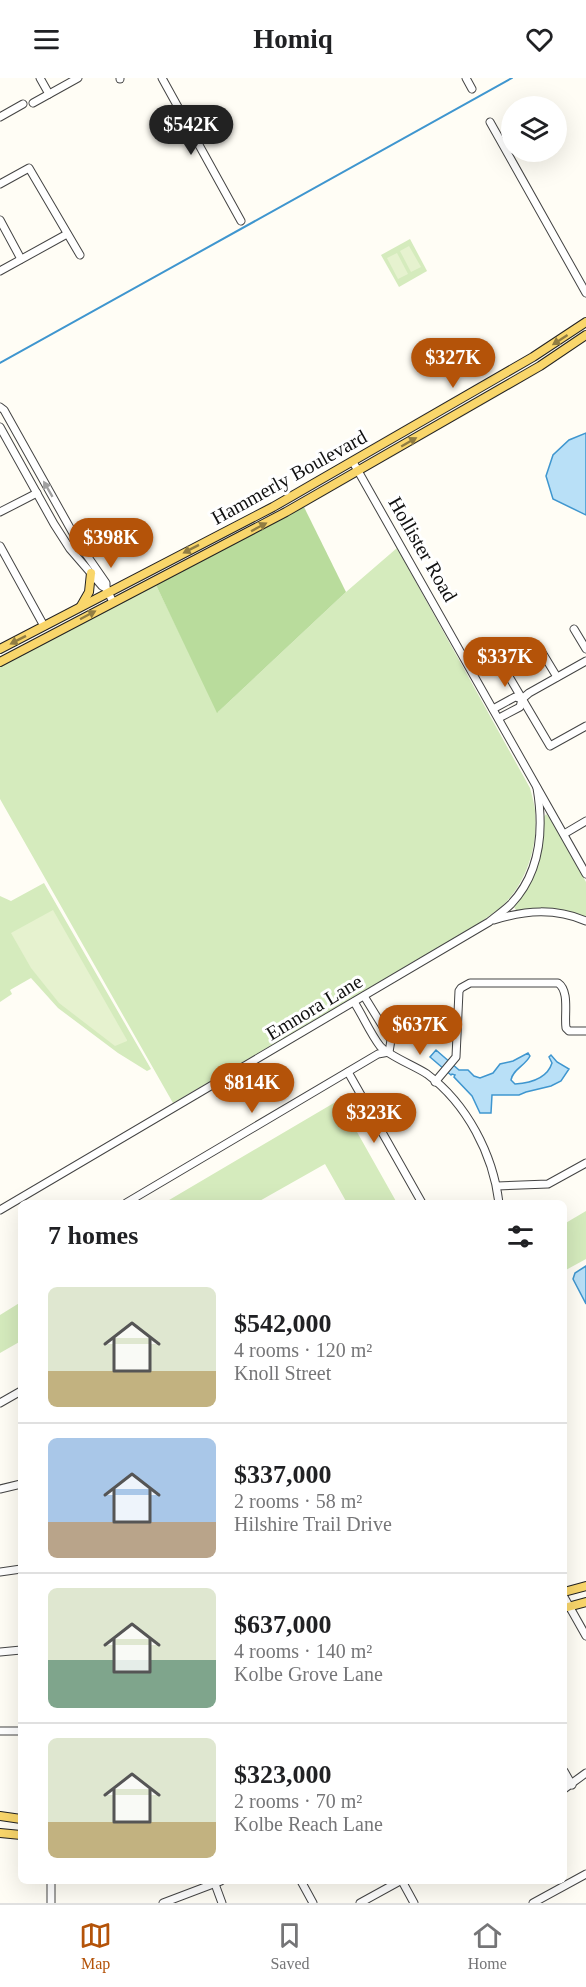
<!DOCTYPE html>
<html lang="en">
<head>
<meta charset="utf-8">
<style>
  body { margin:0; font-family:Georgia,serif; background:#f2f2f2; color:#202124; height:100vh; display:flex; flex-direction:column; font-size:22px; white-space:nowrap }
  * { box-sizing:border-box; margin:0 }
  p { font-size:20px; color:#757577 }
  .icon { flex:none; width:33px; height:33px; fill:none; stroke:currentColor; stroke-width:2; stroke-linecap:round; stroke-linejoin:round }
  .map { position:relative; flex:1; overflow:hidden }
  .panel { position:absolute; left:18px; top:1122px; width:549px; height:684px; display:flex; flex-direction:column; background:#fff; border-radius:9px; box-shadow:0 6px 24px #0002 }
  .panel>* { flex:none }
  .fabs { position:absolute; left:501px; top:18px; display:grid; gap:12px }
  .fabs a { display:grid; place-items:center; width:66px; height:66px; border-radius:50%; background:#fff; box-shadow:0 6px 24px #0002; font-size:30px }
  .price { position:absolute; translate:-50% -51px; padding:0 14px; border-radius:21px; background:#b45309; color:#fff; font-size:20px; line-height:39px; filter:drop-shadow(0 2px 3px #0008) }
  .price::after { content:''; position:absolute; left:50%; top:36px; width:18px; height:14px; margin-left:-9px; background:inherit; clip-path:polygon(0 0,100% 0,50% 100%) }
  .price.current { background:#222; color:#fff }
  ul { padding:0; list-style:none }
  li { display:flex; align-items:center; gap:18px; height:150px; padding:0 30px }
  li+li { border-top:2px solid #e0e0e0 }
  li span { display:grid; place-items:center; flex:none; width:168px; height:120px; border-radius:9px; color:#555 }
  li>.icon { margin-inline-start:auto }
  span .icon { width:72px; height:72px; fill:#fffc; stroke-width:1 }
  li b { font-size:26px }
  h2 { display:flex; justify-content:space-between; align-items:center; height:72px; padding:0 30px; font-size:26px }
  header { display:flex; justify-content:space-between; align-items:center; height:78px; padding:0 30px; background:#fff; font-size:27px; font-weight:800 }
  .tab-bar { display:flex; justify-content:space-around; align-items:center; height:84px; border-top:2px solid #e0e0e0; background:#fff; font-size:16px; color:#757577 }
  .tab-bar a { display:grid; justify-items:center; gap:3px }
  .tab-bar .current { color:#b45309 }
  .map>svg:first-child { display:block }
  .green { fill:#d5ebbd }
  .forest { fill:#b9dc9c }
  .pitch { fill:#e6f2cf }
  .water { fill:#b9e0f7; stroke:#3f96cf; stroke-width:1.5 }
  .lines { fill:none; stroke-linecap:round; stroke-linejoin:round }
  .stream { stroke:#3f96cf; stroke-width:2 }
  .minor-casing { stroke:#444; stroke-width:9 }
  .major-casing { stroke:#222; stroke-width:10 }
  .minor { stroke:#fff; stroke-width:7 }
  .major { stroke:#f9d66b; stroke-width:8 }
  .oneway { fill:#917d42 }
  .oneway2 { fill:#a0a0a0 }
  .labels { text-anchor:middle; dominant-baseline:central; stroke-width:6; stroke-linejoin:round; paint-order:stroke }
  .street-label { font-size:20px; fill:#111; stroke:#fff }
</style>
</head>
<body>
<header><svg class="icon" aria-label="menu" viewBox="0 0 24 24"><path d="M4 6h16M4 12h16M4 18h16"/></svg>Homiq<svg class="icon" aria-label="heart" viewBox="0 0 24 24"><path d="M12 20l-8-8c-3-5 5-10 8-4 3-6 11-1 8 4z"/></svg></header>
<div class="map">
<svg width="586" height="1825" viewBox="0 0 586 1825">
  <rect width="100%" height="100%" fill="#fffdf5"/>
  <g class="green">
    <path d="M410,161L427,193L399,209L381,177Z"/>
    <path d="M397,470L530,710C532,717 534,725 535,732C539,767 526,807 500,830C494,835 487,839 481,844L173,1025L0,721V588L156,507L218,634L346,514Z"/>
    <path d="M546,736L550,740L586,804V841C562,830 541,830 516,832L514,829L541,771L543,740Z"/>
    <path d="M44,805L151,991L147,993L118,975L58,930L31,900L10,912L12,916L0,924V818L11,823Z"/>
    <path d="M339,1022L397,1125H347L325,1086L256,1125H164Z"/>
    <path d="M586,1133V1181L564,1193V1146Z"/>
    <path d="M21,1224V1263L0,1275V1237Z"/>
  </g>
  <path class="forest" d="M304,429L346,514L217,635L156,507Z"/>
  <g class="pitch">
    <path d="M409,168L421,189L411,194L400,173Z"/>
    <path d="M397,175L408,196L398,201L387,180Z"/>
    <path d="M53,832L127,962V963L115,968L59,925L31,890L11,855Z"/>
  </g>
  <g class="water">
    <path d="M586,355V437L553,421L546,398L553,377L569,362Z"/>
    <path d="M436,972L459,992H468L474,998L480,1000L493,995L500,986L513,983L528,975L530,978C525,988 513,991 511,1002L515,1006C531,1005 547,1001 552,985L549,979L551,977L557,984L569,991L561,1003L551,1008L526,1014L519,1017H492L491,1035H480L472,1018L454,999L455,997L452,996L451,997L430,979Z"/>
    <path d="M586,1188V1226L573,1201L575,1195Z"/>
  </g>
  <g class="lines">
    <path class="stream" d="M0,285L512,0"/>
    <g class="minor-casing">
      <g id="minor">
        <path d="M40,0L49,16"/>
        <path d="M120,0V1"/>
        <path d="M162,0L241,143"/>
        <path d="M466,0L472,11"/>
        <path d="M33,25L78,0"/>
        <path d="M0,39L23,26"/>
        <path d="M490,44L586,215"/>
        <path d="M0,106L29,90L80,177"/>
        <path d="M0,142L21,181"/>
        <path d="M0,193L67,156"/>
        <path d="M0,329L4,332L79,466L106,505V510L113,524"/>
        <path d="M0,349L54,446L70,471L102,508L106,510"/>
        <path d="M353,384L586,796"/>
        <path d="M0,434L37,415"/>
        <path d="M0,468L44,548"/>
        <path d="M574,551L586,571"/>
        <path d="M540,571L557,599"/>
        <path d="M504,590L550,668L586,648"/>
        <path d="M493,631L515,619L522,621"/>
        <path d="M499,640L520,629L522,621L529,615L586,583"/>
        <path d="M564,756L586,743"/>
        <path d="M494,842C526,832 555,830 586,843"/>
        <path d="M364,918L391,962L389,974"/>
        <path d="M354,924C363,938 370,955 380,968C387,977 415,988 427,996C467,1026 493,1076 499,1125"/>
        <path d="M348,994L422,1125"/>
        <path d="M435,1004L456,979L459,913L461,910L470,905H558C570,913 564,937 566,950L569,953H586"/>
        <path d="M497,1108L548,1106L586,1085"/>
        <path d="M126,1125L378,976L389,974"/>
        <path d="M0,1132L489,844C496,838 504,833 511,826C541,794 544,751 537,710"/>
        <path d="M0,1325L21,1313"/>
        <path d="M0,1411L21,1406"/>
        <path d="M0,1494L21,1491"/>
        <path d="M564,1519L586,1558"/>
        <path d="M0,1574L21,1572"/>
        <path d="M0,1653H21"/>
        <path d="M564,1693L572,1707"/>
        <path d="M564,1711L586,1695"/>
        <path d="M51,1803V1825"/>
        <path d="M301,1803L313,1825"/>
        <path d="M402,1803L414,1825"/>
        <path d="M215,1806L222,1825"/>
        <path d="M163,1825L221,1803"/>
        <path d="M360,1825L400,1803"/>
        <path d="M533,1825L586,1796"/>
      </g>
    </g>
    <g class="major-casing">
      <g id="major">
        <path d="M81,528L89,514L91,495"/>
        <path d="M0,571L273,429L533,279L586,244"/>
        <path d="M0,584L286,434L540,288L586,257"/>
        <path d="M564,1514L586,1508"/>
        <path d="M564,1530L586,1524"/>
        <path d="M0,1738L21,1741"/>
        <path d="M0,1755L21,1757"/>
      </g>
    </g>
    <use href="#minor" class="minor"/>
    <use href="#major" class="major"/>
  </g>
  <defs><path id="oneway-solid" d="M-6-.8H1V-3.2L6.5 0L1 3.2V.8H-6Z" transform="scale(1.5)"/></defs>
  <g class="oneway">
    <use href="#oneway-solid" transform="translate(560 262) rotate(147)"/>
    <use href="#oneway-solid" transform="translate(409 364) rotate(-30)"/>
    <use href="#oneway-solid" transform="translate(259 449) rotate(-28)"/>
    <use href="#oneway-solid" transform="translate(191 471) rotate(153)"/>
    <use href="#oneway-solid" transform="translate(88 537) rotate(-28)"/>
    <use href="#oneway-solid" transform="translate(18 562) rotate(153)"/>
  </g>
  <use class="oneway2" href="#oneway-solid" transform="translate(48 411) rotate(-120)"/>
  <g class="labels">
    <g class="street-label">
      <text transform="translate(289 399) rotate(-29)">Hammerly Boulevard</text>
      <text transform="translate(423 471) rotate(60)">Hollister Road</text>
      <text transform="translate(314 929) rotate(-31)">Emnora Lane</text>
    </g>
  </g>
</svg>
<div class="fabs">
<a><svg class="icon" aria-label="layers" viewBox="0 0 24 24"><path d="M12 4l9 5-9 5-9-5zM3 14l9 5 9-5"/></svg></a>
</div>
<b class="price current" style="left:191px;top:78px">$542K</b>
<b class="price" style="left:453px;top:311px">$327K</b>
<b class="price" style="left:111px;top:491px">$398K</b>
<b class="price" style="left:505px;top:610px">$337K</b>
<b class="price" style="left:420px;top:978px">$637K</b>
<b class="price" style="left:252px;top:1036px">$814K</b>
<b class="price" style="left:374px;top:1066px">$323K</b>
<section class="panel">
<h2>7 homes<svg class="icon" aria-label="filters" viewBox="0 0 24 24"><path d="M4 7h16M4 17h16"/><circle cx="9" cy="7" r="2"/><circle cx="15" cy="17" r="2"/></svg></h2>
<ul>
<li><span style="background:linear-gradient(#dfe7d0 70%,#c2b280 0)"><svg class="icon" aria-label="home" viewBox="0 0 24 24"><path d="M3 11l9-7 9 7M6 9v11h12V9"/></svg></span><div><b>$542,000</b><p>4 rooms · 120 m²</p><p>Knoll Street</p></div></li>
<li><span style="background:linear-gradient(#a9c7e8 70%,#b9a48a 0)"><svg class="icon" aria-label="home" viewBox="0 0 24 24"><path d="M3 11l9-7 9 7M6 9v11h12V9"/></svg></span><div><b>$337,000</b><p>2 rooms · 58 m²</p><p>Hilshire Trail Drive</p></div></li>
<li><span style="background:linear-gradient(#dfe7d0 60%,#7fa58c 0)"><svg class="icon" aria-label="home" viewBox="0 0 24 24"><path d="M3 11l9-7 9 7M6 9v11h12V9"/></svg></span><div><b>$637,000</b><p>4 rooms · 140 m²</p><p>Kolbe Grove Lane</p></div></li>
<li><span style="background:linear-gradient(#dfe7d0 70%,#c2b280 0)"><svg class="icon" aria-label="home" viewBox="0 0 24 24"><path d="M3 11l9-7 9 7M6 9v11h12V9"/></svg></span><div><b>$323,000</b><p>2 rooms · 70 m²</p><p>Kolbe Reach Lane</p></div></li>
</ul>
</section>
</div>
<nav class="tab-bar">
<a class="current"><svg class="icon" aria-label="map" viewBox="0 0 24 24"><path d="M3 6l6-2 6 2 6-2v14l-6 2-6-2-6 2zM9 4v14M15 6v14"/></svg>Map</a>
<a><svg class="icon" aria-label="saved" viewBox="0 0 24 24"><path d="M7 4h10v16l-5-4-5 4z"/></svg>Saved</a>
<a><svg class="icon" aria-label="home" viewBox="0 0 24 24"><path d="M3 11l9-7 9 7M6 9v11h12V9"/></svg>Home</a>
</nav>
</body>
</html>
